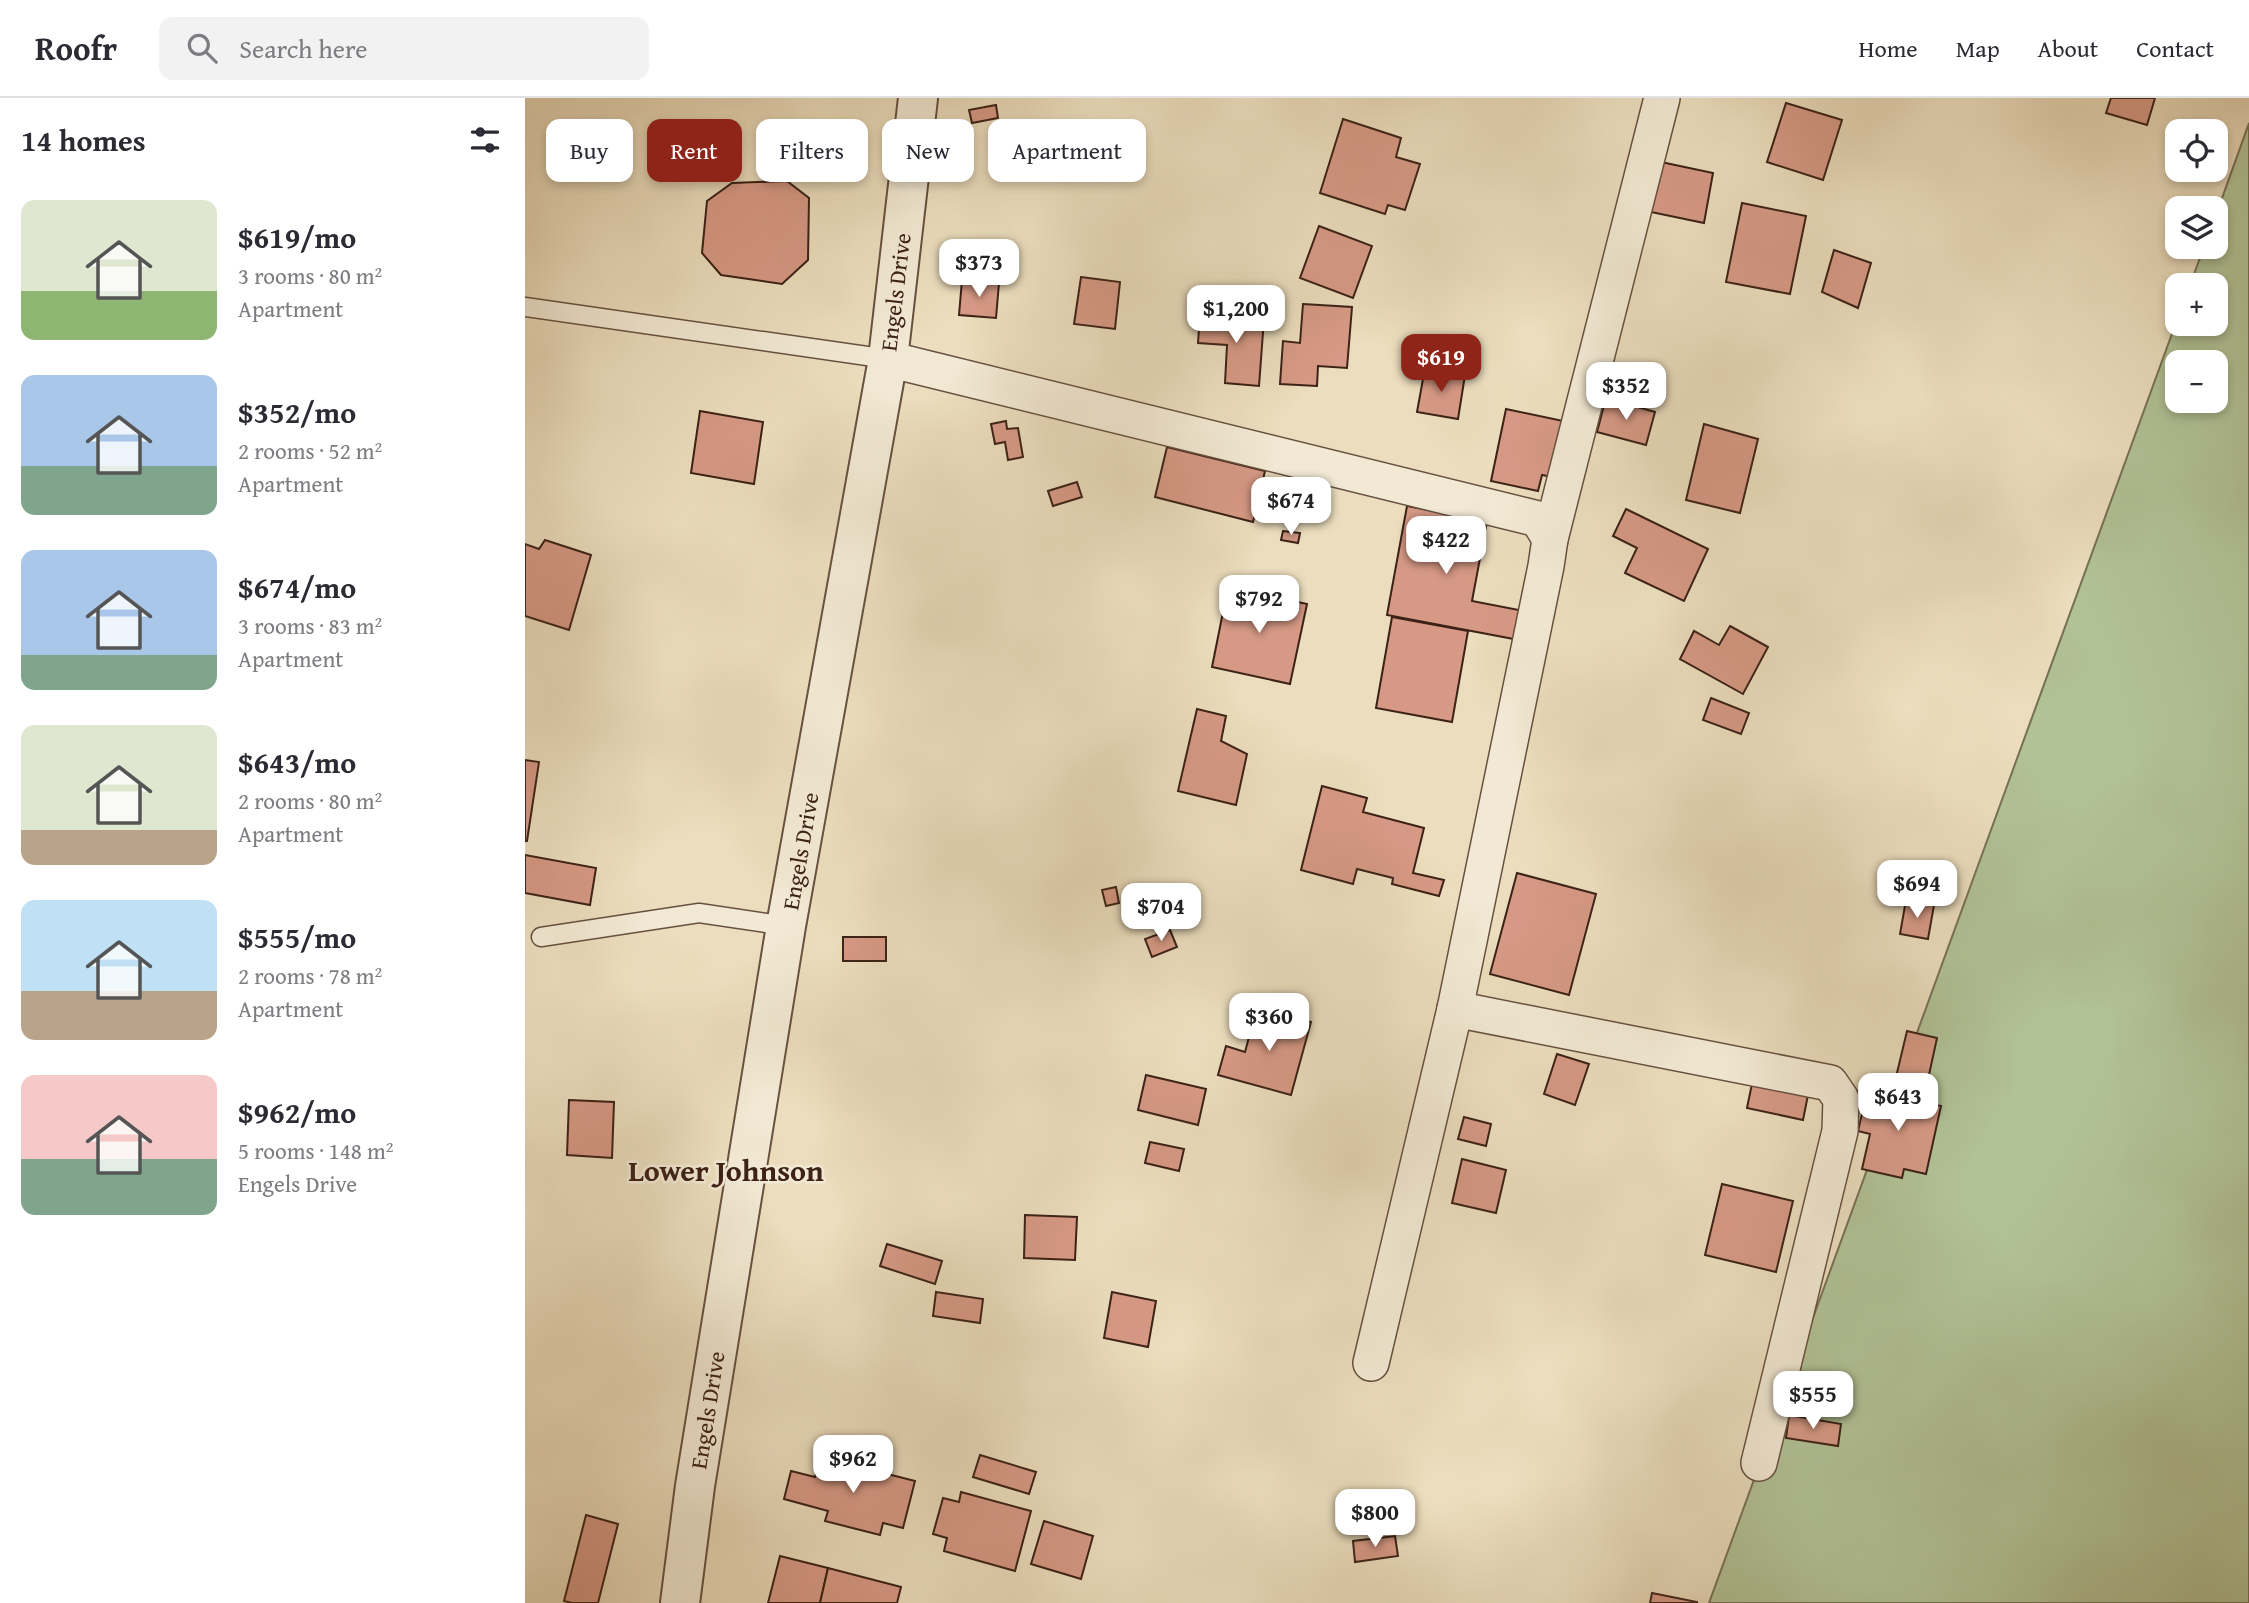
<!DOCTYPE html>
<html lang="en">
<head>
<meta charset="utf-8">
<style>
  body { margin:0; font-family:"Gentium Book Plus",serif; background:#f2f2f3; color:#2b2b33; height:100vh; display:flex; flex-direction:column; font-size:26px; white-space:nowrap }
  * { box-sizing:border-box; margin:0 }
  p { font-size:23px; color:#7c7c81 }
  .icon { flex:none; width:38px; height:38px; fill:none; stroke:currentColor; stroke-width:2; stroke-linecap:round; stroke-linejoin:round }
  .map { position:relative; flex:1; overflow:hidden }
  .side { display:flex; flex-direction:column; background:#fff; width:525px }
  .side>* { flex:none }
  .guide { position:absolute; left:21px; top:21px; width:665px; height:63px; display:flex; gap:14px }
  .tools { position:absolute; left:1640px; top:21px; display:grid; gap:14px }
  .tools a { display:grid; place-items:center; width:63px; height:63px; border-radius:14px; background:#fff; box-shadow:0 4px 10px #0003; font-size:35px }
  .price { position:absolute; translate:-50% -60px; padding:0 16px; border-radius:14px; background:#fff; color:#222; font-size:23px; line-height:46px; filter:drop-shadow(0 2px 4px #0008) }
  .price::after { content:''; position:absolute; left:50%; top:42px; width:21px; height:16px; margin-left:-10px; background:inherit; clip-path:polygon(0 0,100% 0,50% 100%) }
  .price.active { background:#8f2418; color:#fff }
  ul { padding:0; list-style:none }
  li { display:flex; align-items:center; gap:21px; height:175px; padding:0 21px }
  li span { display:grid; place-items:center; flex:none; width:196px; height:140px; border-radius:14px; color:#555 }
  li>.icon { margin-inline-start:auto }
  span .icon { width:84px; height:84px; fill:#fffc; stroke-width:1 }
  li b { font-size:30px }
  h2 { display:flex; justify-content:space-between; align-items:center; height:84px; padding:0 21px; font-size:30px }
  .chip { padding:0 24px; border-radius:14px; background:#fff; box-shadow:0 4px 10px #0003; font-size:24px; line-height:63px }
  .chip.active { background:#8f2418; color:#fff }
  header { display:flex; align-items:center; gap:42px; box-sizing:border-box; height:98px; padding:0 35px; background:#fff; border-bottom:2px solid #e1e1e2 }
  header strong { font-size:33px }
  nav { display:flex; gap:38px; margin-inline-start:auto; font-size:24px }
  .search { width:490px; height:63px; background:#f2f2f3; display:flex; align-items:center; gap:18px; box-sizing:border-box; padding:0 24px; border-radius:14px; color:#7c7c81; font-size:26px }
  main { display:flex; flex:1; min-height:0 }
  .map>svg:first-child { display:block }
  .green { fill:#b1c296; stroke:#767256; stroke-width:2; fill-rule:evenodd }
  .building { fill:#d69985; stroke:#3c2217; stroke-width:2 }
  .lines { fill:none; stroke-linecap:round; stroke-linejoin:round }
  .service-casing { stroke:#685140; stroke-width:21 }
  .minor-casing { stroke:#685140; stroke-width:38 }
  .tertiary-casing { stroke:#685140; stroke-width:42 }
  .service { stroke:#f2e9d4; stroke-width:18 }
  .minor { stroke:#f2e9d4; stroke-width:35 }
  .tertiary { stroke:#f2e9d4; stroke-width:38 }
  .labels { text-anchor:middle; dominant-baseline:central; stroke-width:5; stroke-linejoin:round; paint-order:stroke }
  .street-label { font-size:23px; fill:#3c2217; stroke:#f2e9d4 }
  .district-label { font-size:30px; font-weight:bold; fill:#3c2217; stroke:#f2e9d4 }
</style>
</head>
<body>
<header>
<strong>Roofr</strong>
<div class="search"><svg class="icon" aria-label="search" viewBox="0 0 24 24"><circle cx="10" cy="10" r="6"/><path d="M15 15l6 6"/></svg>Search here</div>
<nav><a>Home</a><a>Map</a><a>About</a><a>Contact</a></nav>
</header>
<main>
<section class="side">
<h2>14 homes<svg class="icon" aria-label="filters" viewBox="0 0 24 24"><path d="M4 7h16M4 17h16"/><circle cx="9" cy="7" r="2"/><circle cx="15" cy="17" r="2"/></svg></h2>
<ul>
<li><span style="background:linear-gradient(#dfe7d0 65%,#8fb573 0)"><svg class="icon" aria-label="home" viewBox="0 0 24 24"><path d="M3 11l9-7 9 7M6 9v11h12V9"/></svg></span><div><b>$619/mo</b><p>3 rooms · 80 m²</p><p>Apartment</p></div></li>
<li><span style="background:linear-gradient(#a9c7e8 65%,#7fa58c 0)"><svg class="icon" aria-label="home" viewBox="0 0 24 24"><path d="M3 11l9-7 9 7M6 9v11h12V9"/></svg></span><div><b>$352/mo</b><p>2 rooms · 52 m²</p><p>Apartment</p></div></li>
<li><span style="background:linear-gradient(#a9c7e8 75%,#7fa58c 0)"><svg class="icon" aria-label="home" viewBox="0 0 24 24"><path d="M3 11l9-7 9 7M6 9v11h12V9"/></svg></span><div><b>$674/mo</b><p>3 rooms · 83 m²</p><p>Apartment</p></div></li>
<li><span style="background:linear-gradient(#dfe7d0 75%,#b9a48a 0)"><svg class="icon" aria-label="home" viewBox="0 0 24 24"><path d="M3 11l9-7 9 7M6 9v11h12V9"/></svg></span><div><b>$643/mo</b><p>2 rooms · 80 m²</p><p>Apartment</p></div></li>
<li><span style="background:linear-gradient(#bfe0f5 65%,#b9a48a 0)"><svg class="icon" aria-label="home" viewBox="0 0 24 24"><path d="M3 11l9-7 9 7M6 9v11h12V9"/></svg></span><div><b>$555/mo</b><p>2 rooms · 78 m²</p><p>Apartment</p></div></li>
<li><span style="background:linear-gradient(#f6c9c9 60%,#7fa58c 0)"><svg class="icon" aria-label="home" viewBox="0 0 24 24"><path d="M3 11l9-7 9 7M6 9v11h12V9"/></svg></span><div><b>$962/mo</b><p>5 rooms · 148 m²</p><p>Engels Drive</p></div></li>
</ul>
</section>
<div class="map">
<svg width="1724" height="1505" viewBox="0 0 1724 1505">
  <rect width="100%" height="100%" fill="#ebddbd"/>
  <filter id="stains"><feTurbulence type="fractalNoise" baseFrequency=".00286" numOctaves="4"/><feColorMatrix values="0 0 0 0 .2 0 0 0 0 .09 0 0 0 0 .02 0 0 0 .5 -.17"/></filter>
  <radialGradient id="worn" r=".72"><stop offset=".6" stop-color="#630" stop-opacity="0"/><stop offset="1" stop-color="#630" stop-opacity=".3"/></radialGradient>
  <path class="green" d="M1724,25V1505H1184L1652,222V226H1690V187H1665L1679,149H1690L1691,117ZM1652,264H1690V303H1652Z"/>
  <g class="building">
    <path d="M1586,0H1630L1622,27L1581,15Z"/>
    <path d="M1261,5L1317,22L1298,82L1242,64Z"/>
    <path d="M471,7L473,20L447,25L444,12Z"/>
    <path d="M818,21L876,40L871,59L895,66L880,112L863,107L860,116L795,95Z"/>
    <path d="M1136,64L1188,75L1179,125L1126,114Z"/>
    <path d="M262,83L284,100L283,162L257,186L196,177L177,155L182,103L207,85Z"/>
    <path d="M1217,105L1281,118L1265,196L1201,184Z"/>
    <path d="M794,128L847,148L828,200L775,180Z"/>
    <path d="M1309,152L1346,165L1333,210L1297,194Z"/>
    <path d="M556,179L595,184L590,231L549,226Z"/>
    <path d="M437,182L474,185L471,220L434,217Z"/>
    <path d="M778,206L827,209L822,270L793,268L792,288L755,286L758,243L775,245Z"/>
    <path d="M675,216L739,221L734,288L700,285L702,247L673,245Z"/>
    <path d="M900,270L940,277L933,321L892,314Z"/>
    <path d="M1081,300L1130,314L1121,347L1072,334Z"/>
    <path d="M981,311L1038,323L1027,379L1017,377L1013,393L966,383Z"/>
    <path d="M175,313L238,324L229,386L166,375Z"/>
    <path d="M481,323L482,331L493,330L498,359L483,362L480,344L470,346L466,326Z"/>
    <path d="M1179,326L1233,341L1215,415L1161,402Z"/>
    <path d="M642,349L740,373L728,424L630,399Z"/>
    <path d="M552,384L557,399L528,408L523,393Z"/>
    <path d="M882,408L962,423L947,503L999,513L994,542L862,517Z"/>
    <path d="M1101,411L1183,451L1159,503L1100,475L1112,450L1088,438Z"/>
    <path d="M758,433L775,435L773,445L756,442Z"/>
    <path d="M20,442L66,457L44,532L0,518V446L14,451Z"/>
    <path d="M703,489L782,506L765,586L687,569Z"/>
    <path d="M867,519L943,533L927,624L851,610Z"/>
    <path d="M1205,528L1243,549L1218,596L1155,561L1169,533L1194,547Z"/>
    <path d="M1186,600L1224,615L1216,636L1178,622Z"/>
    <path d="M672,611L701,618L696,643L722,656L711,707L653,693Z"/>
    <path d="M0,662L14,664L2,743H0Z"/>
    <path d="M797,688L842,700L838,714L899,730L888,775L919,782L914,798L867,786L868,780L832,771L828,786L776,772Z"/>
    <path d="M0,757L71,770L65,807L0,795Z"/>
    <path d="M992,775L1071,796L1044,897L965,876Z"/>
    <path d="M591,789L594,805L581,808L577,792Z"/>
    <path d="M1381,802L1409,807L1403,841L1375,836Z"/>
    <path d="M645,832L652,849L627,859L620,841Z"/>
    <rect x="318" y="839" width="43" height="24"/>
    <path d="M732,909L786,924L766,997L693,977L701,948L720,954Z"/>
    <path d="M1382,933L1412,940L1402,986L1371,979Z"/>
    <path d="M1032,956L1064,966L1050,1007L1019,996Z"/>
    <path d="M1229,976L1285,987L1278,1022L1222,1010Z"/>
    <path d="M621,977L681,991L673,1027L613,1012Z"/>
    <path d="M1343,990L1416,1008L1401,1076L1379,1071L1377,1080L1337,1071L1345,1036L1333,1033Z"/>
    <path d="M44,1002L89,1004L87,1060L42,1057Z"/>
    <path d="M939,1019L966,1026L961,1048L933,1041Z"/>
    <path d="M625,1044L659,1051L654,1073L620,1065Z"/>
    <path d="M937,1061L981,1072L971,1115L927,1105Z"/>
    <path d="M1197,1086L1268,1103L1251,1174L1180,1157Z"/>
    <path d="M500,1117L552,1119L550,1162L499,1160Z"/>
    <path d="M362,1146L417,1163L410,1186L355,1168Z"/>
    <path d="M411,1194L458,1201L455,1225L408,1218Z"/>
    <path d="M587,1194L631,1203L623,1249L579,1240Z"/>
    <path d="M1264,1317L1316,1326L1313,1348L1261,1340Z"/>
    <path d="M455,1357L511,1374L504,1396L448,1379Z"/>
    <path d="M296,1359L390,1383L378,1430L358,1425L355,1437L300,1423L303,1413L259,1401L266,1373L290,1379Z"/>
    <path d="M436,1394L506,1413L490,1473L419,1453L422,1440L408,1436L418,1400L434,1404Z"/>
    <path d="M61,1417L93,1426L73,1505H47L39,1503Z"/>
    <path d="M519,1423L568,1438L556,1481L506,1466Z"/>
    <path d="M870,1438L873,1458L830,1464L828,1443Z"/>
    <path d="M255,1458L303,1470L295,1505H243Z"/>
    <path d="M303,1470L376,1489L372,1505H295Z"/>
    <path d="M1127,1495L1172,1504V1505H1125Z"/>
  </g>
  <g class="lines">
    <g class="service-casing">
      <g id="service">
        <path d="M0,209L363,261"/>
        <path d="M16,839L174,815L261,828"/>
      </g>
    </g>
    <g class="minor-casing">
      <g id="minor">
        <path d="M363,261L1013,421L1025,441L1021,468L930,911L1305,985L1316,1001L1315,1033L1234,1365"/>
        <path d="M1025,441L1137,0"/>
        <path d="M846,1265L930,911"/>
      </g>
    </g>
    <g class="tertiary-casing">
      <path id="tertiary" d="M155,1505L170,1388L261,828L363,261L393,0"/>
    </g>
    <use href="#service" class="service"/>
    <use href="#minor" class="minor"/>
    <use href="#tertiary" class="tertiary"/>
  </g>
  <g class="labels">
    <g class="street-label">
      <text transform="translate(370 194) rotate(-83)">Engels Drive</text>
      <text transform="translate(275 753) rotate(-80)">Engels Drive</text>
      <text transform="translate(182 1312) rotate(-81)">Engels Drive</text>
    </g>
    <g class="district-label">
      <text x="201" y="1072">Lower Johnson</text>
    </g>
  </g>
  <rect width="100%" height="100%" filter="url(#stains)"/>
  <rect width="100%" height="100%" fill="url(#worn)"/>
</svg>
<div class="tools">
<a><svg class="icon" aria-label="locate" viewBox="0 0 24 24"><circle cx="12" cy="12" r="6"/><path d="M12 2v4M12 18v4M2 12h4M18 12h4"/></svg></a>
<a><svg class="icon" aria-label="layers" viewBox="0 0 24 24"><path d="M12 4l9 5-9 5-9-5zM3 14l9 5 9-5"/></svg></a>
<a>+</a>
<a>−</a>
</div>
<b class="price" style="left:454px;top:201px">$373</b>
<b class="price" style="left:711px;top:247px">$1,200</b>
<b class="price active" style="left:916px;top:296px">$619</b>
<b class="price" style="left:1101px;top:324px">$352</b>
<b class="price" style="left:766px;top:439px">$674</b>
<b class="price" style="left:921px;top:478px">$422</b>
<b class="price" style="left:734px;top:537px">$792</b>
<b class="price" style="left:1392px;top:822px">$694</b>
<b class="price" style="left:636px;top:845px">$704</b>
<b class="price" style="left:744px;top:955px">$360</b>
<b class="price" style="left:1373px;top:1035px">$643</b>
<b class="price" style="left:1288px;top:1333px">$555</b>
<b class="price" style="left:328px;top:1397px">$962</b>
<b class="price" style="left:850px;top:1451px">$800</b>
<div class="guide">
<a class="chip">Buy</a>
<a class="chip active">Rent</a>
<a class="chip">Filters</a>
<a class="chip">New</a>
<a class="chip">Apartment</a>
</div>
</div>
</main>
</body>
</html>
